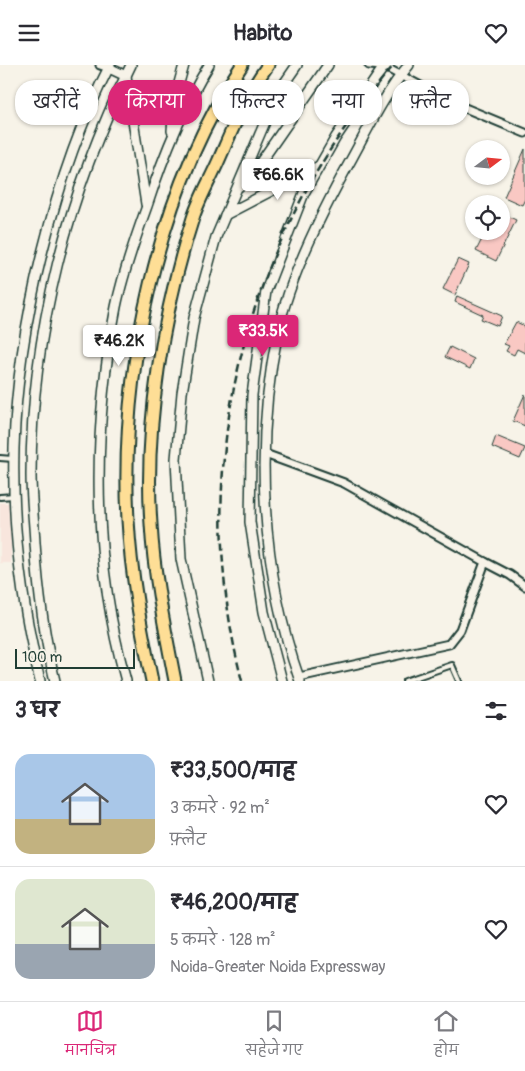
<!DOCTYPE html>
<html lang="hi">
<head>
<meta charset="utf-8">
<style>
  body { margin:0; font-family:Pangolin,"Playpen Sans Deva",sans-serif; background:#f7f7f7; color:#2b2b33; height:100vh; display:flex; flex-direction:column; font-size:19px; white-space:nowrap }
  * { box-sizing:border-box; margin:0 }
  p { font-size:16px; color:#7c7c81 }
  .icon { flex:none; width:28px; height:28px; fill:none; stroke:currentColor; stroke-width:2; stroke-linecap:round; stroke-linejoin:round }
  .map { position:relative; height:616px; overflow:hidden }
  .panel { display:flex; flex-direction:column; background:#fff; flex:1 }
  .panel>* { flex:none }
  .hud { position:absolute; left:15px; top:15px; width:495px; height:45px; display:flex; gap:10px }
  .needle { width:32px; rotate:74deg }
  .tools { position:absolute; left:465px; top:75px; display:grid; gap:10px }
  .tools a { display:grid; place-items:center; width:45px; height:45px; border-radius:50%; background:#fff; box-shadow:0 1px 4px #0004; font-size:25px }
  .scale { position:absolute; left:15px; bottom:12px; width:120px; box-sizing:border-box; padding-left:5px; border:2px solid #1f3d34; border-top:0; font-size:14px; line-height:18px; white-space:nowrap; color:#1f3d34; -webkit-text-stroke:4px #f7f3e8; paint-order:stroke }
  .price { position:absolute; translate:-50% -42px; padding:0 11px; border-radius:5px; background:#fff; color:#222; font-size:16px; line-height:32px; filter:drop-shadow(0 1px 2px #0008) }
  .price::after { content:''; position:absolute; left:50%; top:30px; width:15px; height:11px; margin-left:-8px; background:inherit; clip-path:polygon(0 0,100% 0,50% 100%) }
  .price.active { background:#db2777; color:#fff }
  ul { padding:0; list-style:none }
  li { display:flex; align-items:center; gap:15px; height:125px; padding:0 15px }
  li+li { border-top:1px solid #e1e1e2 }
  li span { display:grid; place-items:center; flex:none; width:140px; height:100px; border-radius:15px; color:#555 }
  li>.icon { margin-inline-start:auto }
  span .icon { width:60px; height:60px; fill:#fffc; stroke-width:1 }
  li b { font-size:21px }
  h2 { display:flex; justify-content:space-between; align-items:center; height:60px; padding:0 15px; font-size:21px }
  .chip { padding:0 18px; border-radius:20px; background:#fff; box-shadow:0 1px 4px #0004; font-size:18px; line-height:45px }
  .chip.active { background:#db2777; color:#fff }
  header { display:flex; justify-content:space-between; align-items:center; height:65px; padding:0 15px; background:#fff; font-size:22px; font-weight:800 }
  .menu { display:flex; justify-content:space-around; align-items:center; height:70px; border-top:1px solid #e1e1e2; background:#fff; font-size:14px; color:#7c7c81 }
  .menu a { display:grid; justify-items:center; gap:2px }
  .menu .active { color:#db2777 }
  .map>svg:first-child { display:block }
  .built { fill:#f8e6dd }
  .building { fill:#f9c8c3; stroke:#1f3d34 }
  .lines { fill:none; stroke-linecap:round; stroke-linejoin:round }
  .service-casing { stroke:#1f3d34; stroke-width:8 }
  .minor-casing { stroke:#1f3d34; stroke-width:11 }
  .tertiary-casing { stroke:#1f3d34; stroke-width:12 }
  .trunk-casing { stroke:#1f3d34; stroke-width:15 }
  .service { stroke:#f7f3e8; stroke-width:4 }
  .minor { stroke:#f7f3e8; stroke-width:7 }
  .tertiary { stroke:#f7f3e8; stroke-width:9 }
  .trunk { stroke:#fede96; stroke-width:11 }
  .rail { stroke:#1f3d34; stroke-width:2.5; stroke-dasharray:8 4; stroke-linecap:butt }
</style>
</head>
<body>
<header><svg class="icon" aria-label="menu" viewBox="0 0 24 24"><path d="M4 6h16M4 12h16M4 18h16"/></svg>Habito<svg class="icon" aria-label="heart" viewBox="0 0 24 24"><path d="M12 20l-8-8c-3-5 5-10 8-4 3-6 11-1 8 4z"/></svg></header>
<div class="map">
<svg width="525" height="616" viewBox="0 0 525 616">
  <rect width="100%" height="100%" fill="#f7f3e8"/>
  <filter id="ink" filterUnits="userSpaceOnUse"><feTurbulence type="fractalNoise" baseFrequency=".02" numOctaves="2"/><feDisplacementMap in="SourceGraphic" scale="10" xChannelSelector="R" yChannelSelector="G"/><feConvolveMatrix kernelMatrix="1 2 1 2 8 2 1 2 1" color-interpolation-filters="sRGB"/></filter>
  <g filter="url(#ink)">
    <rect class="built" x="0" y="438" width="11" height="60"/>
    <g class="building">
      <path d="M525,84V134L522,140L504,132Z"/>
      <path d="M501,148L516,155L496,196L476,186L486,166H501Z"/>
      <path d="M458,194L469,199L455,230L443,224Z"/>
      <path d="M457,231L502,251L498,261L481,254L483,250L455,237Z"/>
      <path d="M516,257L525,261V288L517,284L514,290L506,286L509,281L504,279Z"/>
      <path d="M450,282L474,294L470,304L445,292Z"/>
      <path d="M525,329V361L513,356Z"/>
      <path d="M496,371L525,383L520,394L492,382Z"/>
    </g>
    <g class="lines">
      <g class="service-casing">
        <g id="service">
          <path d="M0,393L13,394"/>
          <path d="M0,432L14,431"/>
          <path d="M405,616L452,600L459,616"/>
        </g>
      </g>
      <g class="minor-casing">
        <g id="minor">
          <path d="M100,0L109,3"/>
          <path d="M369,0L383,1L453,38L525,68"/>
          <path d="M265,389L344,418L485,497L460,565L449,579L299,612"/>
          <path d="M485,497L510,510L525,521"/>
        </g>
      </g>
      <g class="tertiary-casing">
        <g id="tertiary">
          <path d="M109,3L126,11L146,139"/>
          <path d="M172,66L174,36L184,0"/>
          <path d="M240,121L258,101L328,0"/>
          <path d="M225,150L319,101"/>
          <path d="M40,616C22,541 12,460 14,383C17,263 55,106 110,0"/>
          <path d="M55,616C44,571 38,524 35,478C34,456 31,433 31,410C31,268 68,127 131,0"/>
          <path d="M126,616C92,496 92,364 116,242C123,208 135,174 147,141C163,92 182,44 209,0"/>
          <path d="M208,616L181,494L176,394L182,328L194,253L216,172L277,29L297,0"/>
          <path d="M282,616L264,547L250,457L252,330L266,226L304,128L336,72L385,0"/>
          <path d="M300,616C261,506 254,380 278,266C290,210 324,143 352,93C369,62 386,27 409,0"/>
        </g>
      </g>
      <g class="trunk-casing">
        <g id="trunk">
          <path d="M152,616C141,563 131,510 128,455C120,306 157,126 242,0"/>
          <path d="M175,616C165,564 154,512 151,459C144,361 163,246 193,153C199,134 210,115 218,97C233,63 246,30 268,0"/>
        </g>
      </g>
      <use href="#service" class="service"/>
      <use href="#minor" class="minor"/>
      <use href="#tertiary" class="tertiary"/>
      <use href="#trunk" class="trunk"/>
      <path class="rail" d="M242,616C186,397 246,169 394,0"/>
    </g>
  </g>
</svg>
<div class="tools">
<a><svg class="needle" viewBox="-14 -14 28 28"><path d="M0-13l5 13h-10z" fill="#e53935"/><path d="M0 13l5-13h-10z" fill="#7c7c81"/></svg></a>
<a><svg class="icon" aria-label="locate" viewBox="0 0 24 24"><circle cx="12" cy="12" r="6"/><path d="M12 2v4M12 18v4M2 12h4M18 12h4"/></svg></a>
</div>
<div class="scale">100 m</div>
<b class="price" style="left:278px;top:136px">₹66.6K</b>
<b class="price active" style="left:263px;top:292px">₹33.5K</b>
<b class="price" style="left:119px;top:302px">₹46.2K</b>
<div class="hud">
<a class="chip">खरीदें</a>
<a class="chip active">किराया</a>
<a class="chip">फ़िल्टर</a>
<a class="chip">नया</a>
<a class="chip">फ़्लैट</a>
</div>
</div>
<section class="panel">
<h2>3 घर<svg class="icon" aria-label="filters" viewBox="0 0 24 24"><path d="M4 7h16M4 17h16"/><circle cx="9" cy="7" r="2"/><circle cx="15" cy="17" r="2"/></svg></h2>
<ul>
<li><span style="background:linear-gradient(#a9c7e8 65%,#c2b280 0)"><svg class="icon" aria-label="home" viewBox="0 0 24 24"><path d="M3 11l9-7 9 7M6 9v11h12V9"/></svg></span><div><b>₹33,500/माह</b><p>3 कमरे · 92 m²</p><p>फ़्लैट</p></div><svg class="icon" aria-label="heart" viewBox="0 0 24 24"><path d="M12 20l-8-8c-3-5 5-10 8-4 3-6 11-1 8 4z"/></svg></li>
<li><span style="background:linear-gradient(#dfe7d0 65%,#9aa5b1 0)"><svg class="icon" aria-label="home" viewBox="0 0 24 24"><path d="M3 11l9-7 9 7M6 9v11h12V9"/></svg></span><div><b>₹46,200/माह</b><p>5 कमरे · 128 m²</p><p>Noida-Greater Noida Expressway</p></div><svg class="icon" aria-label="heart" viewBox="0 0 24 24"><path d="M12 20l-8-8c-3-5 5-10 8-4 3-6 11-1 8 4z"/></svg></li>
</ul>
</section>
<nav class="menu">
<a class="active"><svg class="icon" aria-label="map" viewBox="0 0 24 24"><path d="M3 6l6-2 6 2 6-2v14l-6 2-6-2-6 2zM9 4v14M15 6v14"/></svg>मानचित्र</a>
<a><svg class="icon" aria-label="saved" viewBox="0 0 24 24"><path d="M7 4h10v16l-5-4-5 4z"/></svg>सहेजे गए</a>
<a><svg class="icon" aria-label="home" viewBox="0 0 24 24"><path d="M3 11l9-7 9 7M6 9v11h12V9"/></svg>होम</a>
</nav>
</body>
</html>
